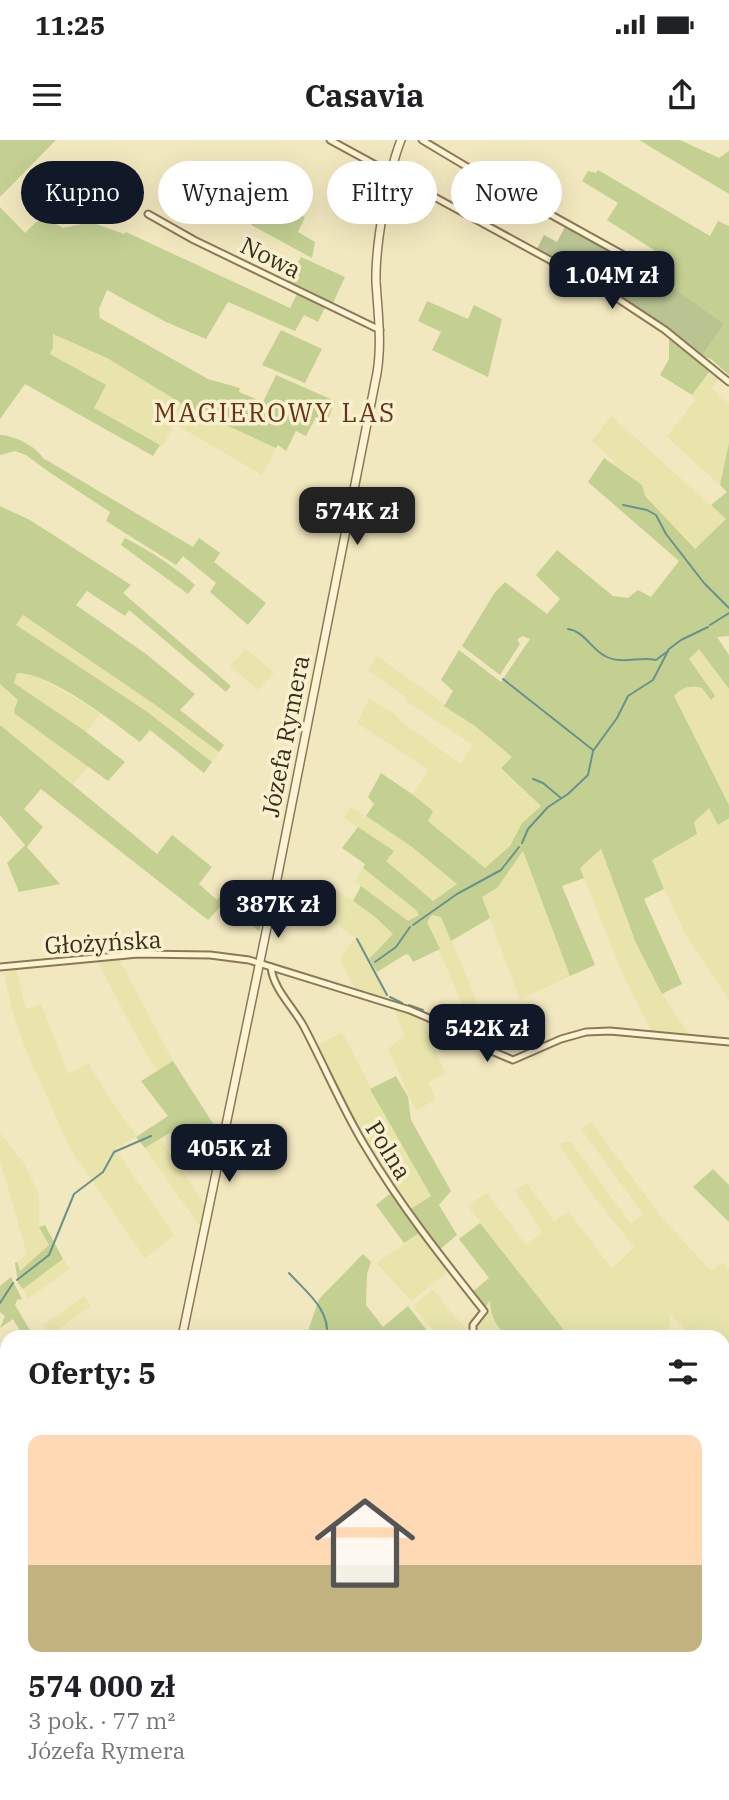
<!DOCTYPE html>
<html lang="pl">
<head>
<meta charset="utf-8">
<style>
  body { margin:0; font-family:"IBM Plex Serif",serif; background:#f2f2f2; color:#202124; height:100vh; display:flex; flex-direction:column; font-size:26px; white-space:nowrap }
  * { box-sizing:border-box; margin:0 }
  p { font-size:23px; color:#757577 }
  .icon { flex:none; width:38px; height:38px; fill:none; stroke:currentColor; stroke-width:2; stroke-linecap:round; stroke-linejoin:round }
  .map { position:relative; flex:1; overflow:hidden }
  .drawer { position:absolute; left:0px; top:1190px; width:730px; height:471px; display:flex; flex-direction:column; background:#fff; border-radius:21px 21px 0 0; box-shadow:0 7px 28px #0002 }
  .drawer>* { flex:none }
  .top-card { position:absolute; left:21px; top:21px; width:688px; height:63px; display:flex; gap:14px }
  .price { position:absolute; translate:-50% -60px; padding:0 16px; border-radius:14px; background:#111827; color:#fff; font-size:23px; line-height:46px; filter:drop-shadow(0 2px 4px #0008) }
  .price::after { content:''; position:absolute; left:50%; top:42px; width:21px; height:16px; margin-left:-10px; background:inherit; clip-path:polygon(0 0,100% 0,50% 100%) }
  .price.selected { background:#222; color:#fff }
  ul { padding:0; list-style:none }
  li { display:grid; align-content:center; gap:14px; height:371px; padding:0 28px }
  li span { display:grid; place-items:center; height:217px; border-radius:14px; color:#555 }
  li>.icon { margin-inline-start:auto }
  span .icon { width:126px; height:126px; fill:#fffc; stroke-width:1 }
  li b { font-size:30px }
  h2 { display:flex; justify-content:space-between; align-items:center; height:84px; padding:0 28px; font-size:30px }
  .chip { padding:0 24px; border-radius:32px; background:#fff; box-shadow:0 7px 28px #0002; font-size:24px; line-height:63px }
  .chip.selected { background:#111827; color:#fff }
  .status { display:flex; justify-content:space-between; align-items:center; height:49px; padding:0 35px; background:#fff; direction:ltr }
  .status svg { height:19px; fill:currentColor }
  header { display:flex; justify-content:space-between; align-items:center; height:91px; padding:0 28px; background:#fff; font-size:32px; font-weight:700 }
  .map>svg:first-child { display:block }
  .farmland { fill:#e8e4ac }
  .green { fill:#c3d092 }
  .cemetery { fill:#b9c492 }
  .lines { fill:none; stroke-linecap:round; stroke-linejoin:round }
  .stream { stroke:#69928c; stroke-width:2 }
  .minor-casing { stroke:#8c7856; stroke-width:9 }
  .tertiary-casing { stroke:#8c7856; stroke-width:10 }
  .minor { stroke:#fcf4d3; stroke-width:5 }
  .tertiary { stroke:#fcf4d3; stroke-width:7 }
  .labels { text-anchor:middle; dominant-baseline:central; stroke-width:7; stroke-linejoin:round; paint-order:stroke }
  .street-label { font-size:24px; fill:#3a2d1c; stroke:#f8f1cf }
  .neighbourhood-label { font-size:26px; letter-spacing:2px; fill:#6a3117; stroke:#f8f1cf }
</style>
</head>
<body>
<div class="status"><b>11:25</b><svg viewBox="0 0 49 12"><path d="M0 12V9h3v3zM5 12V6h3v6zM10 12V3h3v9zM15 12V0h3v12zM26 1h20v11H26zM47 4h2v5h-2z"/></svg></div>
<header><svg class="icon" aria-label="menu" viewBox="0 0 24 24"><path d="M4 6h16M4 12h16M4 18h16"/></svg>Casavia<svg class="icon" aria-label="share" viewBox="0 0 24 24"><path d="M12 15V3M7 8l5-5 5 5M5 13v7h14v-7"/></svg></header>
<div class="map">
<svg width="729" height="1660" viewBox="0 0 729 1660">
  <rect width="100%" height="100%" fill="#f2e8bf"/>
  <g class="farmland">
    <path d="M53,194L107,218L189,268L276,308L262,335L175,284L162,307L94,268L49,214L53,206Z"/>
    <path d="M712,230L720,236L712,249L729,264V303L727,313L729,320L727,315L720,345L667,297L695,260L692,255Z"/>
    <path d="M611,276L726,379L695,409L644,356L636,340L613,324L614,321L592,301Z"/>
    <path d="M22,475L157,566L219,612L212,622L188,602L16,486Z"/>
    <path d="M246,509L274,533L258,550L230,526Z"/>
    <path d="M699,509L729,549V665L673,556L680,550L691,546L702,548L688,518Z"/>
    <path d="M377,516L475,586L512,617L501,628L541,665L522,683L510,706L485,729L428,680L433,671L412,654L429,630L357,583L369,559L395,574L400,581L461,624L473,605L409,563L405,557L368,530Z"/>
    <path d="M17,533L35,535L101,573L86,593L14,543Z"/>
    <path d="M0,544L19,561L14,570L15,574L88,626L73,645L0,585Z"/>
    <path d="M351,667L412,707L457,744L433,761L386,721L393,710L344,678Z"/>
    <path d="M709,667L718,684L729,678V859L685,793L651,720L697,694L694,682Z"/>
    <path d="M601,709L636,803L662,854L688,893L651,891L622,832L580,728Z"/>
    <path d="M523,711L570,836L520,860L482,757L497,748Z"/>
    <path d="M363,728L416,770L419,775L408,782L355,741Z"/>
    <path d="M320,739L374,776L394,794L369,819L388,854L387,859L355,849L340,819L355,798L306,761Z"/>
    <path d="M432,775L441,777L469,842L495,911L479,903L427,782Z"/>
    <path d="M119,819L173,921L158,932L138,899L98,822Z"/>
    <path d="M16,829L26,869L41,864L68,934L88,923L112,962L137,996L115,1009L174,1095L145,1118L71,1010L60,986L24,905L11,867L4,832Z"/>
    <path d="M394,868L422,879L446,934L428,942L436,959L416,971L388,909L405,895Z"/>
    <path d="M342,892L386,977L431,1056L409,1070L356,987L316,906Z"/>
    <path d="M591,982L660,1075L688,1106L711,1131L723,1122L729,1130V1232L723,1226V1197H693L670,1174L669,1197H568L467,1065L487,1053L526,1105L542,1092L515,1050L527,1043L554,1081L569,1072L612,1129L634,1107L596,1059L559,1004L570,1001L631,1084L643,1074L581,989Z"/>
    <path d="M0,993L24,1023L39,1055V1087L50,1105L20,1131L17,1122L27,1114L0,1020Z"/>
    <path d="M159,998L207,1067L204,1083L198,1084L145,1008Z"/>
    <path d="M421,1092L448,1128L446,1133L411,1161L377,1123Z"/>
    <path d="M64,1119L69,1129L28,1159L23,1149Z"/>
    <path d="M433,1150L469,1193L470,1197H439L415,1169V1164Z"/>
    <path d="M84,1156L91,1166L50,1195L43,1185Z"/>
    <path d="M491,1158L490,1167L494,1182L507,1197H475L473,1192L485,1174Z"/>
    <path d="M723,1247L729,1252V1384L723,1381Z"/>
    <path d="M103,1654H567L576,1660H109Z"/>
  </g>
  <g class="green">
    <path d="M0,0H56L0,57Z"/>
    <path d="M639,0H680L719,18L729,11V54Z"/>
    <path d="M598,30L710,96L718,81L729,86V235L711,219L702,216L724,184L645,131L657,112L607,80L618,63L582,41L588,31L596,33Z"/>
    <path d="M276,63L305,77L298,92L315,102L312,118L251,85L260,71L268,75Z"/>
    <path d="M0,67L25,93L36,82L46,78L63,88L91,82L124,94L126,92L290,168L298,152L326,165L318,182L304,175L295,191L228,162L206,199L166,182L107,150L99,169L100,178L208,239L240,248L239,252L263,262L276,235L335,261L327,282L316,277L306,296L296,291L286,311L278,305L276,308L189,268L107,218L53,194V207L50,214L106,245L94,268L160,305L153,316L25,244L0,279Z"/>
    <path d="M301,117L345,137L333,163L289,141Z"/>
    <path d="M427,161L468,179L474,165L502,179L488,237L432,210L441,192L418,181Z"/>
    <path d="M281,190L322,209L305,243L262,225Z"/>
    <path d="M669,198L710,231L692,255L660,235L669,219Z"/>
    <path d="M0,295C13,295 36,306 43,318L193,407L199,398L220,413L214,422L266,463L248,485L210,452L216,443L183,416L176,425L106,381L110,372L49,332L26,315L15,311L0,315Z"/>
    <path d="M729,303V496L717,497L729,515V549L699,509L689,519L715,556L711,560L702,548C690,545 682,547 674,556L729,665V678L718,685L709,668L694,682L697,694L652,720L664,749L644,759L682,844L662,854L636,803L601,709L580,728L584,738L562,746L595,825L570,836L523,711L497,748L482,757L490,778L451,801L441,777L432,775L427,782L440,809L413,822L409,815L406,814L377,832L369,819L393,794L374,776L353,761L361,746L408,781L419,775L416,770L363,728L365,724L342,708L358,687L394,711L386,721L433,761L457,744L412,707L366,676L374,664L368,657L381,633L412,654L433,671L428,681L485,728L510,706L522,683L541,666L501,628L512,617L475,586L444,566L453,551L441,540L459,510L501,542L530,499L522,496L517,500L520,504L500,535L462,506L495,452L505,442L547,474L560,459L536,435L557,410L613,456L628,458L638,450L651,457L679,421L588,342L604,318L642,345L645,356L695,409L726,379L711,365L727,352L720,345Z"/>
    <path d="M0,366L30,380L131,445L123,453L231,546L226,552L129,470L125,476L87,451L76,465L146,514L195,554L180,570L224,605L219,612L157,566L23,475L16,485L146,571L212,622L204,633L150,590L140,602C112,581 51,533 17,533L14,543L82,589L125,622L108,641L15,574L14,570L18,560L0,544Z"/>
    <path d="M125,398C150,411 174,426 195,445L188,454L121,405Z"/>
    <path d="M0,585L157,714L172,695L212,727L199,744L217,760L230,743L265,771L259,791L223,764L208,780L41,649L24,669L43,687L27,707L60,744L19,752L7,723L25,705L0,675Z"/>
    <path d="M173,921L221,996L218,1011L201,991L196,994L179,985C169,995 157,1000 145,1008L136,997L168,976L141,941Z"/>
    <path d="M396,936L408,957L411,980L451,1051L439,1065L457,1095L438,1111L409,1070L431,1056L370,949Z"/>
    <path d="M713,1029L729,1045V1082L693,1047Z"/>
    <path d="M392,1052L421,1092L404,1103L376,1065Z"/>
    <path d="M480,1083L557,1181L568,1197H507C496,1186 490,1176 490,1160L485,1169L472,1152L489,1138L459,1099Z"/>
    <path d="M45,1085L63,1119L23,1149L18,1143L15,1123L17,1122L20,1131L49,1105L39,1087Z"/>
    <path d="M363,1114L371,1122L367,1134L366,1165L383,1187L408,1166L432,1197H306L319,1159Z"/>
    <path d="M11,1137L22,1159L17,1160L15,1165L34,1197H24L13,1179L0,1188L5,1176L0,1172V1146Z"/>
    <path d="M0,1219L7,1230V1327L0,1332Z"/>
    <path d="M0,1338L7,1349V1429L0,1435Z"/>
    <path d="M723,1381L729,1384V1489L723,1488Z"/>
  </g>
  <path class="cemetery" d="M566,85L656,136L724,184L702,216C648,173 596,143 536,111L544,95L557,102Z"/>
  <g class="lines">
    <g class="stream">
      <path d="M623,365L647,370L656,375L666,394L704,443L729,468"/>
      <path d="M710,485L729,473"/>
      <path d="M568,489C584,491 591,509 605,516C621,525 640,516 656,520L668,511"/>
      <path d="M503,539L593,610"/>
      <path d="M533,639L543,643L561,658"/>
      <path d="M522,703L528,689L548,667L568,654L588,635L593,611L617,578L628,556L653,540L669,509L681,500L708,487"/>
      <path d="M413,785L457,754L501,730L519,707"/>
      <path d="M357,799L387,855"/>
      <path d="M375,822L396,807L410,787"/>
      <path d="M390,857L402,863"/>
      <path d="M409,865L423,870"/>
      <path d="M289,1133C307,1153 330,1169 327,1197"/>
      <path d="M17,1140L49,1115L74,1054L103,1032L114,1012L151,996"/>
      <path d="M0,1163L13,1143"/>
      <path d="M0,1264L7,1270"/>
      <path d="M723,1456L729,1460"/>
    </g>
    <g class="minor-casing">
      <g id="minor">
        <path d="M330,0L603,149L665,190L729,242"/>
        <path d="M422,0L499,46L647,128"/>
        <path d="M148,74L194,100L380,190"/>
        <path d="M0,827L138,814L210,815L249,820L410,870L438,882L489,910L513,920L561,899L586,892L610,891L729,902"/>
        <path d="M271,827C273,849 294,868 304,887C325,927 342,968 365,1006C400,1065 442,1118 484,1171L473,1185V1197"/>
      </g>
    </g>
    <g class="tertiary-casing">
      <g id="tertiary">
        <path d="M182,1197L276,744L377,233C382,203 378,173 376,142C375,106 388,33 401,0"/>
        <path d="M0,1492L7,1484"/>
        <path d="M715,1654L723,1660"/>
      </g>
    </g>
    <use href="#minor" class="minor"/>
    <use href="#tertiary" class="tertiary"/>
  </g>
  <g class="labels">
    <g class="street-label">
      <text transform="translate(271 117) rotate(26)">Nowa</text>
      <text transform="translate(285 596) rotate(-79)">Józefa Rymera</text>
      <text transform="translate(103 802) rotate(-3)">Głożyńska</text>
      <text transform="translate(389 1010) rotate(58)">Polna</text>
    </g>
    <g class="neighbourhood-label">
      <text x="275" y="272">MAGIEROWY LAS</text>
    </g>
  </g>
</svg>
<b class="price" style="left:612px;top:171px">1.04M zł</b>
<b class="price selected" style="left:357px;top:407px">574K zł</b>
<b class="price" style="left:278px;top:800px">387K zł</b>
<b class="price" style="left:487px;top:924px">542K zł</b>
<b class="price" style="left:229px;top:1044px">405K zł</b>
<div class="top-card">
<a class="chip selected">Kupno</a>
<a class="chip">Wynajem</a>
<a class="chip">Filtry</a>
<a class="chip">Nowe</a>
</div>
<section class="drawer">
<h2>Oferty: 5<svg class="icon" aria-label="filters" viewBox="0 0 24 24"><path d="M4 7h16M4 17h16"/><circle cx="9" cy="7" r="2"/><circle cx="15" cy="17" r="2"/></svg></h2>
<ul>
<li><span style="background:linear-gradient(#ffd9b3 60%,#c2b280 0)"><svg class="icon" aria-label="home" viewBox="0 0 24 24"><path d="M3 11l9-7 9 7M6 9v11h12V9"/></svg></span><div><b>574 000 zł</b><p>3 pok. · 77 m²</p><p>Józefa Rymera</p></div></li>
</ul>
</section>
</div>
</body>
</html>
